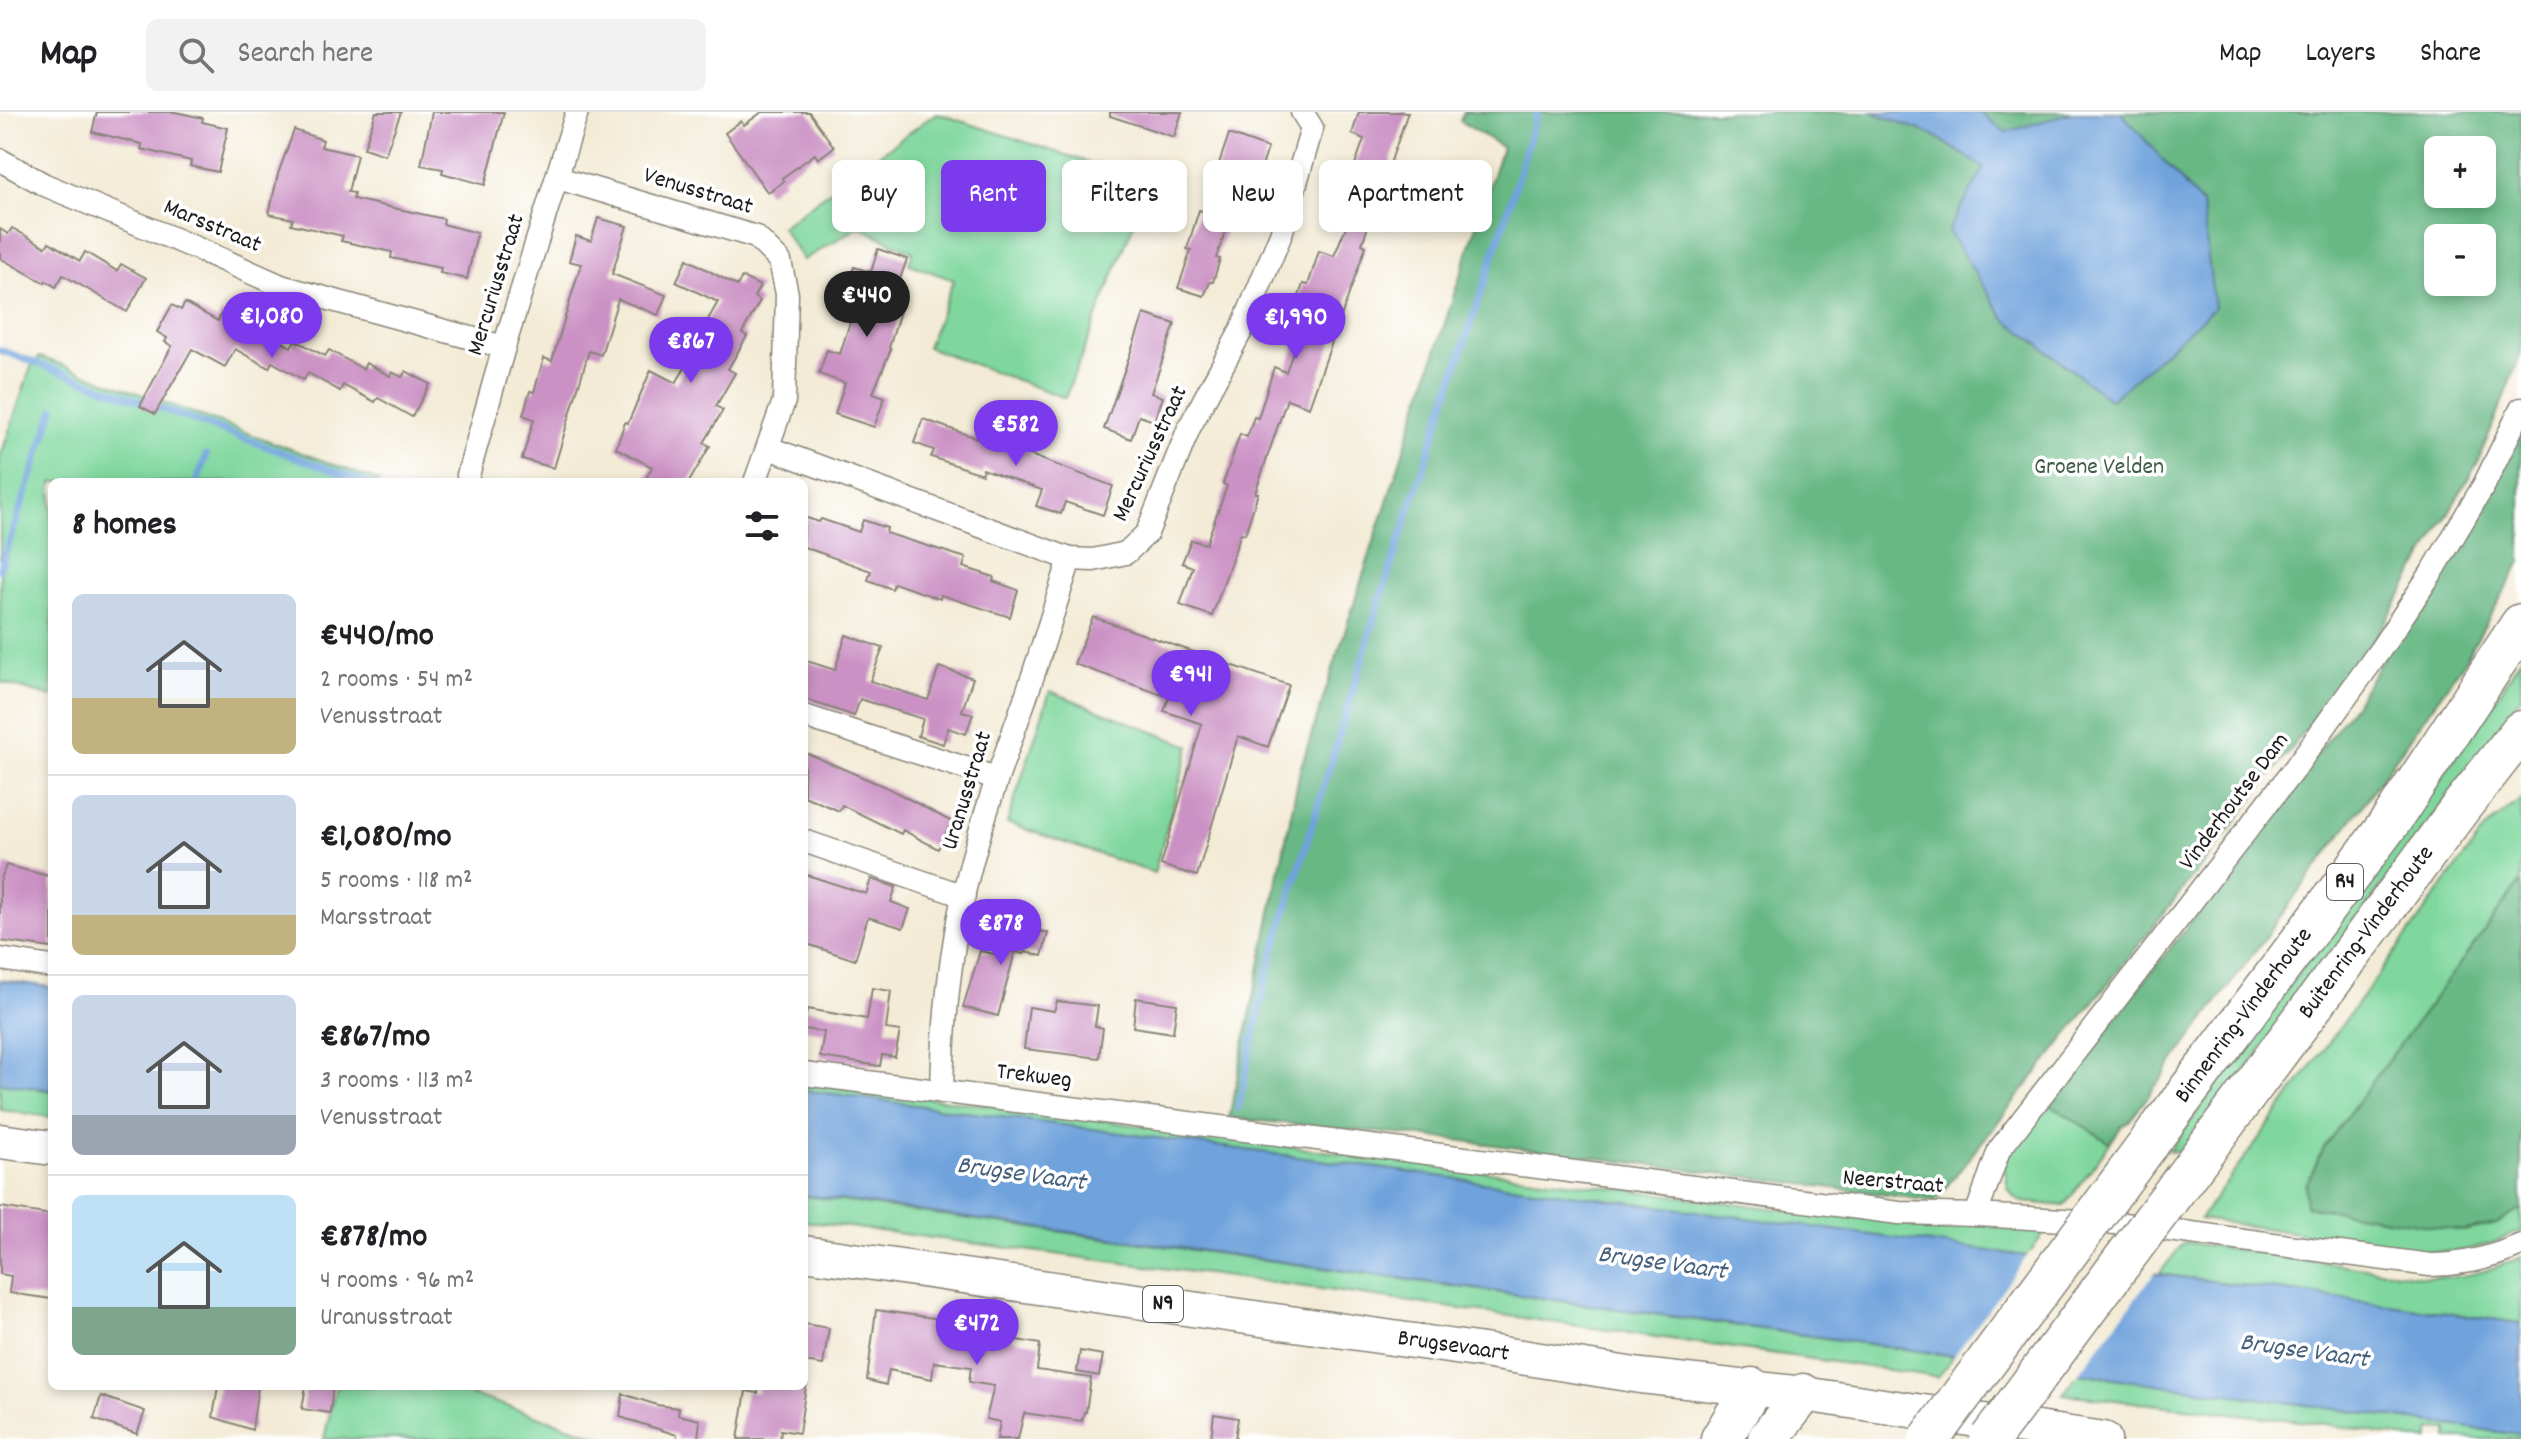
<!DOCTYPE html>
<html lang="en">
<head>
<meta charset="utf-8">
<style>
  body { margin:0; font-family:Dekko,sans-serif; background:#f2f2f2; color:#202124; height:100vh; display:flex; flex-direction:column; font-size:30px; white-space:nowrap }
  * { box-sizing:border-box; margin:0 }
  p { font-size:26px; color:#757577 }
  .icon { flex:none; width:44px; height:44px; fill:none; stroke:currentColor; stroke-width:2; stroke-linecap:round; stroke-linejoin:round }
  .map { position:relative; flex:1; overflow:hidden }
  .side { position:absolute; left:48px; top:366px; width:760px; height:912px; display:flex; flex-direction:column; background:#fff; border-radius:12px; box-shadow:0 4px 12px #0003 }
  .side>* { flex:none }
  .top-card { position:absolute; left:832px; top:48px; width:760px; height:72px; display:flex; gap:16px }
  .fabs { position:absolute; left:2424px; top:24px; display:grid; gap:16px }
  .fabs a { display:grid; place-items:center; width:72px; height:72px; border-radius:12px; background:#fff; box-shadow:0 4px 12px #0003; font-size:40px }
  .price { position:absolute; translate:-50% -68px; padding:0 18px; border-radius:28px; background:#7c3aed; color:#fff; font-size:26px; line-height:52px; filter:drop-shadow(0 2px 4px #0008) }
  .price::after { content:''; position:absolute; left:50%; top:48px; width:24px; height:18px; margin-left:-12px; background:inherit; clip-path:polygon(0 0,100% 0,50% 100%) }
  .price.active { background:#222; color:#fff }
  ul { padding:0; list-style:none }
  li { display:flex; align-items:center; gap:24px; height:200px; padding:0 24px }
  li+li { border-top:2px solid #e0e0e0 }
  li span { display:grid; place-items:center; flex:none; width:224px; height:160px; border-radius:12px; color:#555 }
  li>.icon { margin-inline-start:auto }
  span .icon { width:96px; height:96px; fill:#fffc; stroke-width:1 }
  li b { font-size:34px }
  h2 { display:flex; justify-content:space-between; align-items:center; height:96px; padding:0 24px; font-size:34px }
  .pill { padding:0 28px; border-radius:12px; background:#fff; box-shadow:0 4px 12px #0003; font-size:28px; line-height:72px }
  .pill.active { background:#7c3aed; color:#fff }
  header { display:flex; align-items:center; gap:48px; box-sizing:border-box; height:112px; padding:0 40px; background:#fff; border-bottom:2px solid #e0e0e0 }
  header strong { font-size:38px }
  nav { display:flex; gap:44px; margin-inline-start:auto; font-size:28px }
  .search { width:560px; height:72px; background:#f2f2f2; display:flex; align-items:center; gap:20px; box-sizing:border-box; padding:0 28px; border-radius:12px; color:#757577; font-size:30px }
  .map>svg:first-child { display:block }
  .green { fill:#7fd79d; stroke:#4e7a5c; stroke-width:2 }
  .forest { fill:#67b884; stroke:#426a50; stroke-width:2; fill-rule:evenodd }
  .water { fill:#6fa3dc; stroke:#46607c; stroke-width:2 }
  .pier { fill:#f3ebd5 }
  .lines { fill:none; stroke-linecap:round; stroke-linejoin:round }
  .stream { stroke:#6fa3dc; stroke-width:7 }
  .building { fill:#cb91c4 }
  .street-casing { stroke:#888478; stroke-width:25 }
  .primary-casing { stroke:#888478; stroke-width:37 }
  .highway-casing { stroke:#888478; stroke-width:43 }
  .street { stroke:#fff; stroke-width:22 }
  .primary { stroke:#fff; stroke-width:34 }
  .highway { stroke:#fff; stroke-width:40 }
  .highway-bridge-casing { stroke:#888478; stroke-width:43; stroke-linecap:butt }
  .highway-bridge { stroke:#fff; stroke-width:40 }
  .labels { text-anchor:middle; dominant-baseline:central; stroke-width:7; stroke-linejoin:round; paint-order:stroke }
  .shield { fill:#fff; stroke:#606060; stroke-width:2 }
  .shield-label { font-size:22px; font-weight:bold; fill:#1c1c1c }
  .street-label { font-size:24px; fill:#1c1c1c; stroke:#fff }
  .park-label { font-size:24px; fill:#3f5d49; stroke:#fff }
  .water-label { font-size:26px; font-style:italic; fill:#46607c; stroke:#fff }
</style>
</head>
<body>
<header>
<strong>Map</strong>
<div class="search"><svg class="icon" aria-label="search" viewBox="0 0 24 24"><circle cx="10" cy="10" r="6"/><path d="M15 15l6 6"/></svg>Search here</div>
<nav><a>Map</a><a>Layers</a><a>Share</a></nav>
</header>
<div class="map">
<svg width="2521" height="1327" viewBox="0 0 2521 1327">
  <rect width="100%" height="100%" fill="#fff"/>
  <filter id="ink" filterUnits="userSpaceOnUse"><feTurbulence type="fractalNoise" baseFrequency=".0125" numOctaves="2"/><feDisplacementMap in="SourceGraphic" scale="16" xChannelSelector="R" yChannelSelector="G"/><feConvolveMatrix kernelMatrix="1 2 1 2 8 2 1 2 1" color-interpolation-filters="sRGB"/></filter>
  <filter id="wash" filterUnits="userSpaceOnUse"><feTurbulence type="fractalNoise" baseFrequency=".006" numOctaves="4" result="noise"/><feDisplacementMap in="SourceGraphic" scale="32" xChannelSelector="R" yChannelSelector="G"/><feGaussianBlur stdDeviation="1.8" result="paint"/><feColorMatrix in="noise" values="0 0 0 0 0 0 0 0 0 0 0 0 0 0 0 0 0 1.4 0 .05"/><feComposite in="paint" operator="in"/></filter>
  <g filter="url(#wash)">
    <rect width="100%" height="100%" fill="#f3ebd5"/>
    <g class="green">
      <path d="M936,1L1150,70L1065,286L927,235L954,168L909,152L913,140L859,115L803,148L781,115Z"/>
      <path d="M40,245L381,370H52V585L0,570V346L31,255Z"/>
      <path d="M2521,545V585L2186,1040L2169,1039L2488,601Z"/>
      <path d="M1050,579L1190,634L1154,761L1007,711Z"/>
      <path d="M2521,687V769L2325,1034L2305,1094L2462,1119L2496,1112L2521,1097V1119L2492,1131L2463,1139L2429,1140L2200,1107L2485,717Z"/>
      <path d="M0,971L52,979V1005L0,998Z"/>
      <path d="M804,971L1020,997L1277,1033L1802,1100L2048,1115L2027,1145L804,978Z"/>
      <path d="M2049,992L2110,1031L2064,1094L2023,1090L2013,1084L2008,1076L2004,1052L2009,1040Z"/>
      <path d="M804,1084L1954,1244L1938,1265L1306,1175L804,1109Z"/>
      <path d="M2184,1130L2427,1165C2465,1167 2487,1160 2521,1145V1211L2159,1162Z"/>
      <path d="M2078,1261L2521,1323V1327H2448V1318L2431,1317L2429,1327H2413L2326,1312L2063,1282Z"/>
      <path d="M336,1274H445L608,1327H324Z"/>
    </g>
    <g class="forest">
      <path d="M1464,0H2521V241L2479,348L2384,513L2219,732L1935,1089L1448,1027L1229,1006L1300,658L1502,35L1460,9ZM2438,38H2482V82H2438ZM2438,126H2482V170H2438Z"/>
      <path d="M2521,320V450L2464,550L2362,694L2129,1010L2122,1014L2110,1031L2049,992L2226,764L2358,587Z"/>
      <path d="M2521,769V1097L2496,1112L2462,1119L2305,1094L2306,1073L2325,1034Z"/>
    </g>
    <g class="water">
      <path d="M1872,0H1979L2006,20L2074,0H2121L2202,92L2214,196L2111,288L2004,206L1948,119L1984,56L1933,23Z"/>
      <path d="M0,868L52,875V978L0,971Z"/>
      <path d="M804,978L2521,1211V1323L804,1083Z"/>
    </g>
    <path class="pier" d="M2030,1140L2157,1158L2076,1265L1952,1247Z"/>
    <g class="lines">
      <g class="stream">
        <path d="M0,238L364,370"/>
        <path d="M197,370L206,343"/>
        <path d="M0,457L54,297"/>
        <path d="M1238,996L1268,859L1381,485L1506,105L1537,0"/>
      </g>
    </g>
    <g id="blocks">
      <g class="building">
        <path d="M97,0H175L203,6L202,10L228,16L218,60L190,54L191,49L141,37L142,32L92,20Z"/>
        <path d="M376,0H401L385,43L364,36Z"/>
        <path d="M432,0H504L485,73L442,61L443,57L421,53Z"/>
        <path d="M762,0H809L834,35L818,47L815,42L782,66L784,69L768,81L725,21L741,9L744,13Z"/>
        <path d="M1110,0H1182L1174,25L1110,4Z"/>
        <path d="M1359,0H1408L1362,132L1366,134L1309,295L1287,287L1255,381H1258L1245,422L1241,421L1212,504L1180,493L1193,455L1182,451L1191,428L1206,432L1227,374L1223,372L1240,322L1247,325L1254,305L1258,306L1274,255L1286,260L1307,200L1295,196L1303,172L1308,173L1319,139L1334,144L1352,100L1340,95L1364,27L1352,22Z"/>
        <path d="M294,18L323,28L321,35L357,43L348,80L354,81L353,87L444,107L443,112L477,121L467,167L440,161L441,156L391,146L392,140L341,129L343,124L291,112L293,107L269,102L278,62Z"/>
        <path d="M1229,22L1268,36L1258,67L1261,68L1253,92L1237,87L1216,146L1220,147L1213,170H1210L1204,184L1178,176L1191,138L1187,137L1199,98L1203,99Z"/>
        <path d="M598,106L627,114L612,162L666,183L658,203L618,187L601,243L589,239L554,356L522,347L534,307L523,303L530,279L534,280L544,246L552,249L581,152L569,149L576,124L591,129Z"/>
        <path d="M12,116L46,135L49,130L80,149L85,140L117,159L121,152L146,166L127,200L63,163L56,175L46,169L45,171L0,146V117L8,122Z"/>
        <path d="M878,137L907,147L890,196L900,199L889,236L891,237L873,281L885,285L874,315L835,302L845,271L819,262L827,238L840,242L859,182L847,178L854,155L871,160Z"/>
        <path d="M687,147L737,174L742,165L760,174L754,185L760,189L742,221L747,224L728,257L735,261L716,294L723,298L704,331L710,334L689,370H644L652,355L616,336L625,310L628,311L651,258L676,271L701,229L697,227L718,190L676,170Z"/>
        <path d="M185,191L218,209L221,202L254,220L257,215L291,235L295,228L325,244L329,238L363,257L366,251L390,264L392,260L402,265L406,259L430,272L412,305L378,286L375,290L343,273L340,279L308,261L304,268L272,250L269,256L235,237L225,255L192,237L155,302L140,294L172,234L165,230L167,226L157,220L172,193L181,198Z"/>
        <path d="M1144,202L1175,212L1151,281L1163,285L1154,309L1139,304L1131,327L1104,317Z"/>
        <path d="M923,307L990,331L992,327L1031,340L1030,343L1113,374L1103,403L1065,390L1061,402L1036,394L1042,378L983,357L982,362L931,345L934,338L914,331Z"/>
        <path d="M804,405L819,410L821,407L859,420L863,408L887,416L886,421L966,446L963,455L994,465L993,469L1018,478L1010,505L941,483L940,487L894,471L892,477L868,468L871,459L804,435Z"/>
        <path d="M1093,505L1289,573L1268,635L1238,624L1197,764L1161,753L1202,612L1164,599L1169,585L1074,552Z"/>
        <path d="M846,523L883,536L870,569L928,588L939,555L973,566L962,599L973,602L966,622L948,616L943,632L918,624L923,607L860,587L854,604L804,587V548L835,558Z"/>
        <path d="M804,640L890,677L952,710L938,737L903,718L901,722L842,693L839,699L804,684Z"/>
        <path d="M6,753L52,765V836L0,829V770Z"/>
        <path d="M804,762L866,782L871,767L896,775L891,790L910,797L903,816L868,805L855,848L804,831Z"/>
        <path d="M1002,810L1048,821L1042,844L1025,840L1024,842L1015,840L998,904L963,895L980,839L994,842Z"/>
        <path d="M872,876L891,879L886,917L900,919L895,945L882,943L880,954L820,945L824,920L804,917L807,897L867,907Z"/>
        <path d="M1136,886L1177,892L1173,921L1133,915Z"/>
        <path d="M1057,889L1098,894L1095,914L1103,916L1099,946L1024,937L1029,895L1054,899Z"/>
        <path d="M0,1095L52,1103V1187L9,1181L11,1164L0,1162Z"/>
        <path d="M876,1198L977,1212L976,1221L1040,1232L1037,1258L1091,1266L1086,1300H1084L1082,1309L1024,1301L1018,1327H997L1000,1310L986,1307L994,1274L969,1270L971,1255L934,1250L932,1267L889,1258L886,1273L867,1268Z"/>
        <path d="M804,1212L829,1216L823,1253L804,1250Z"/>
        <path d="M1080,1239L1103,1243L1099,1264L1077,1260Z"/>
        <path d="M218,1274H258L252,1318L213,1305Z"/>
        <path d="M306,1274H333L330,1301L302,1297Z"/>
        <path d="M759,1274H806L799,1321L781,1318L780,1327H738L746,1279L758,1281Z"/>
        <path d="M623,1282L657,1293L679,1296L678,1303L700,1308L698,1327H677V1323L620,1305Z"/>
        <path d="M101,1284L145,1299L137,1322L94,1307Z"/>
        <path d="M1214,1302L1238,1306L1235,1327H1211Z"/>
      </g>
    </g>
  </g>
  <g filter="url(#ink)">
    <use href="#blocks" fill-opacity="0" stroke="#888478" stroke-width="2"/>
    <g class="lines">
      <g class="street-casing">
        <g id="street">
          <path d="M0,48L45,73L203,139L281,174L504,235"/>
          <path d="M558,66L756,125L780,149L787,182L784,289L755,370"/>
          <path d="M769,336L1070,447L1093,448L1126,441L1147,421L1189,316L1241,219L1281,122L1312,16L1302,0"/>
          <path d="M468,363L504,235L577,0"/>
          <path d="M804,604L996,666"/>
          <path d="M804,729L964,784"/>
          <path d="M0,847L52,855"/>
          <path d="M804,962L1899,1101L1976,1103L2116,1111L2430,1153C2463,1153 2491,1146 2521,1133"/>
          <path d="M942,980C943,931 946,882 954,833C965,757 993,677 1019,604C1038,552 1053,499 1070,447"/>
          <path d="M1976,1103L1999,1038L2295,656L2380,538L2434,457L2484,373L2521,297"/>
        </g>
      </g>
      <g class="primary-casing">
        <g id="primary">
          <path d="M0,1029L52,1036"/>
          <path id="s1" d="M804,1141L1483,1239L1641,1264L1803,1282L2104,1327"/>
        </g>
      </g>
      <g class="highway-casing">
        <g id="highway">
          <path id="s2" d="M2158,1019L2393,706L2521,512"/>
          <path id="s3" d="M2214,1026L2461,695L2521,619"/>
          <path d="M1721,1327L1752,1276"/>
          <path d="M1768,1327L1803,1282"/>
        </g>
      </g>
      <use href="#street" class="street"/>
      <use href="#primary" class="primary"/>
      <use href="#highway" class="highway"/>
      <g class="highway-bridge-casing">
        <g id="highway-bridge">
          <path d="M1929,1327L2158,1019"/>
          <path d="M1990,1327L2214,1026"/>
        </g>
      </g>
      <use href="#highway-bridge" class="highway-bridge"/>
    </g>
  </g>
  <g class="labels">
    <g class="shield">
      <rect x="2327" y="752" width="36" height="36" rx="6"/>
      <rect x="1143" y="1174" width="40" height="36" rx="6"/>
    </g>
    <g class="shield-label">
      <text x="2345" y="770">R4</text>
      <text x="1163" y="1192">N9</text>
    </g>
    <g class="street-label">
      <text transform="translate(698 80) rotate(17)">Venusstraat</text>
      <text transform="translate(212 115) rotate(23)">Marsstraat</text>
      <text transform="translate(497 173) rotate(-73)">Mercuriusstraat</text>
      <text transform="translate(1151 342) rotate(-65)">Mercuriusstraat</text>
      <text transform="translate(968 679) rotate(-73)">Uranusstraat</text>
      <text transform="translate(2235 690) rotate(-53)">Vinderhoutse Dam</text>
      <text stroke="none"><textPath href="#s3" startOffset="256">Buitenring-Vinderhoute</textPath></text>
      <text stroke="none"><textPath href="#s2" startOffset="144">Binnenring-Vinderhoute</textPath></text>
      <text transform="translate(1034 965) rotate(7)">Trekweg</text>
      <text transform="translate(1893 1071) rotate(5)">Neerstraat</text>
      <text stroke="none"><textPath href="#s1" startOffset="656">Brugsevaart</textPath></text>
    </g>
    <g class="park-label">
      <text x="2099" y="356">Groene Velden</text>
    </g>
    <g class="water-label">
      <text transform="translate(1021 1063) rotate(8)">Brugse Vaart</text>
      <text transform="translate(1662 1152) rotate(8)">Brugse Vaart</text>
      <text transform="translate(2304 1240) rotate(8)">Brugse Vaart</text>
    </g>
  </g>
</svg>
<div class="fabs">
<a>+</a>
<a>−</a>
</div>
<b class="price active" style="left:867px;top:227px">€440</b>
<b class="price" style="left:272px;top:248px">€1,080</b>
<b class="price" style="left:1296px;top:249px">€1,990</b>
<b class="price" style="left:691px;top:273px">€867</b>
<b class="price" style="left:1016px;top:356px">€582</b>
<b class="price" style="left:1191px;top:606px">€941</b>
<b class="price" style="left:1001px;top:855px">€878</b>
<b class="price" style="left:977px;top:1255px">€472</b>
<div class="top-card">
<a class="pill">Buy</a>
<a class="pill active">Rent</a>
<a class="pill">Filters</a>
<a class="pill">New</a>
<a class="pill">Apartment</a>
</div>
<section class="side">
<h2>8 homes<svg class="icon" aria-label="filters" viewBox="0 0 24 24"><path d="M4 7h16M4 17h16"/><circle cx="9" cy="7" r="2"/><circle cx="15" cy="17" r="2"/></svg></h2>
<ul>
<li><span style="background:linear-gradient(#c9d6e8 65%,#c2b280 0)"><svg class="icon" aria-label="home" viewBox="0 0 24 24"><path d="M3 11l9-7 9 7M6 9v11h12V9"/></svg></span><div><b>€440/mo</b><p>2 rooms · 54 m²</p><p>Venusstraat</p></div></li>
<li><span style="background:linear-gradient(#c9d6e8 75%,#c2b280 0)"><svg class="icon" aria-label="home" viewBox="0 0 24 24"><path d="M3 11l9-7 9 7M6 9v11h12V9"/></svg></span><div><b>€1,080/mo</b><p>5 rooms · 118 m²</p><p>Marsstraat</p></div></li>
<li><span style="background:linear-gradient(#c9d6e8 75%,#9aa5b1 0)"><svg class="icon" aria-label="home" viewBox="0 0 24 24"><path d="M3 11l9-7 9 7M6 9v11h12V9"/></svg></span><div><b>€867/mo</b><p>3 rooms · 113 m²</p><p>Venusstraat</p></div></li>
<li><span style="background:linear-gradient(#bfe0f5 70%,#7fa58c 0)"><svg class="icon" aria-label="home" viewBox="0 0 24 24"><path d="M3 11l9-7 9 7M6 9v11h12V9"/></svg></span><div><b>€878/mo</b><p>4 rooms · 96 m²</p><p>Uranusstraat</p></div></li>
</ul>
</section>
</div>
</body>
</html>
